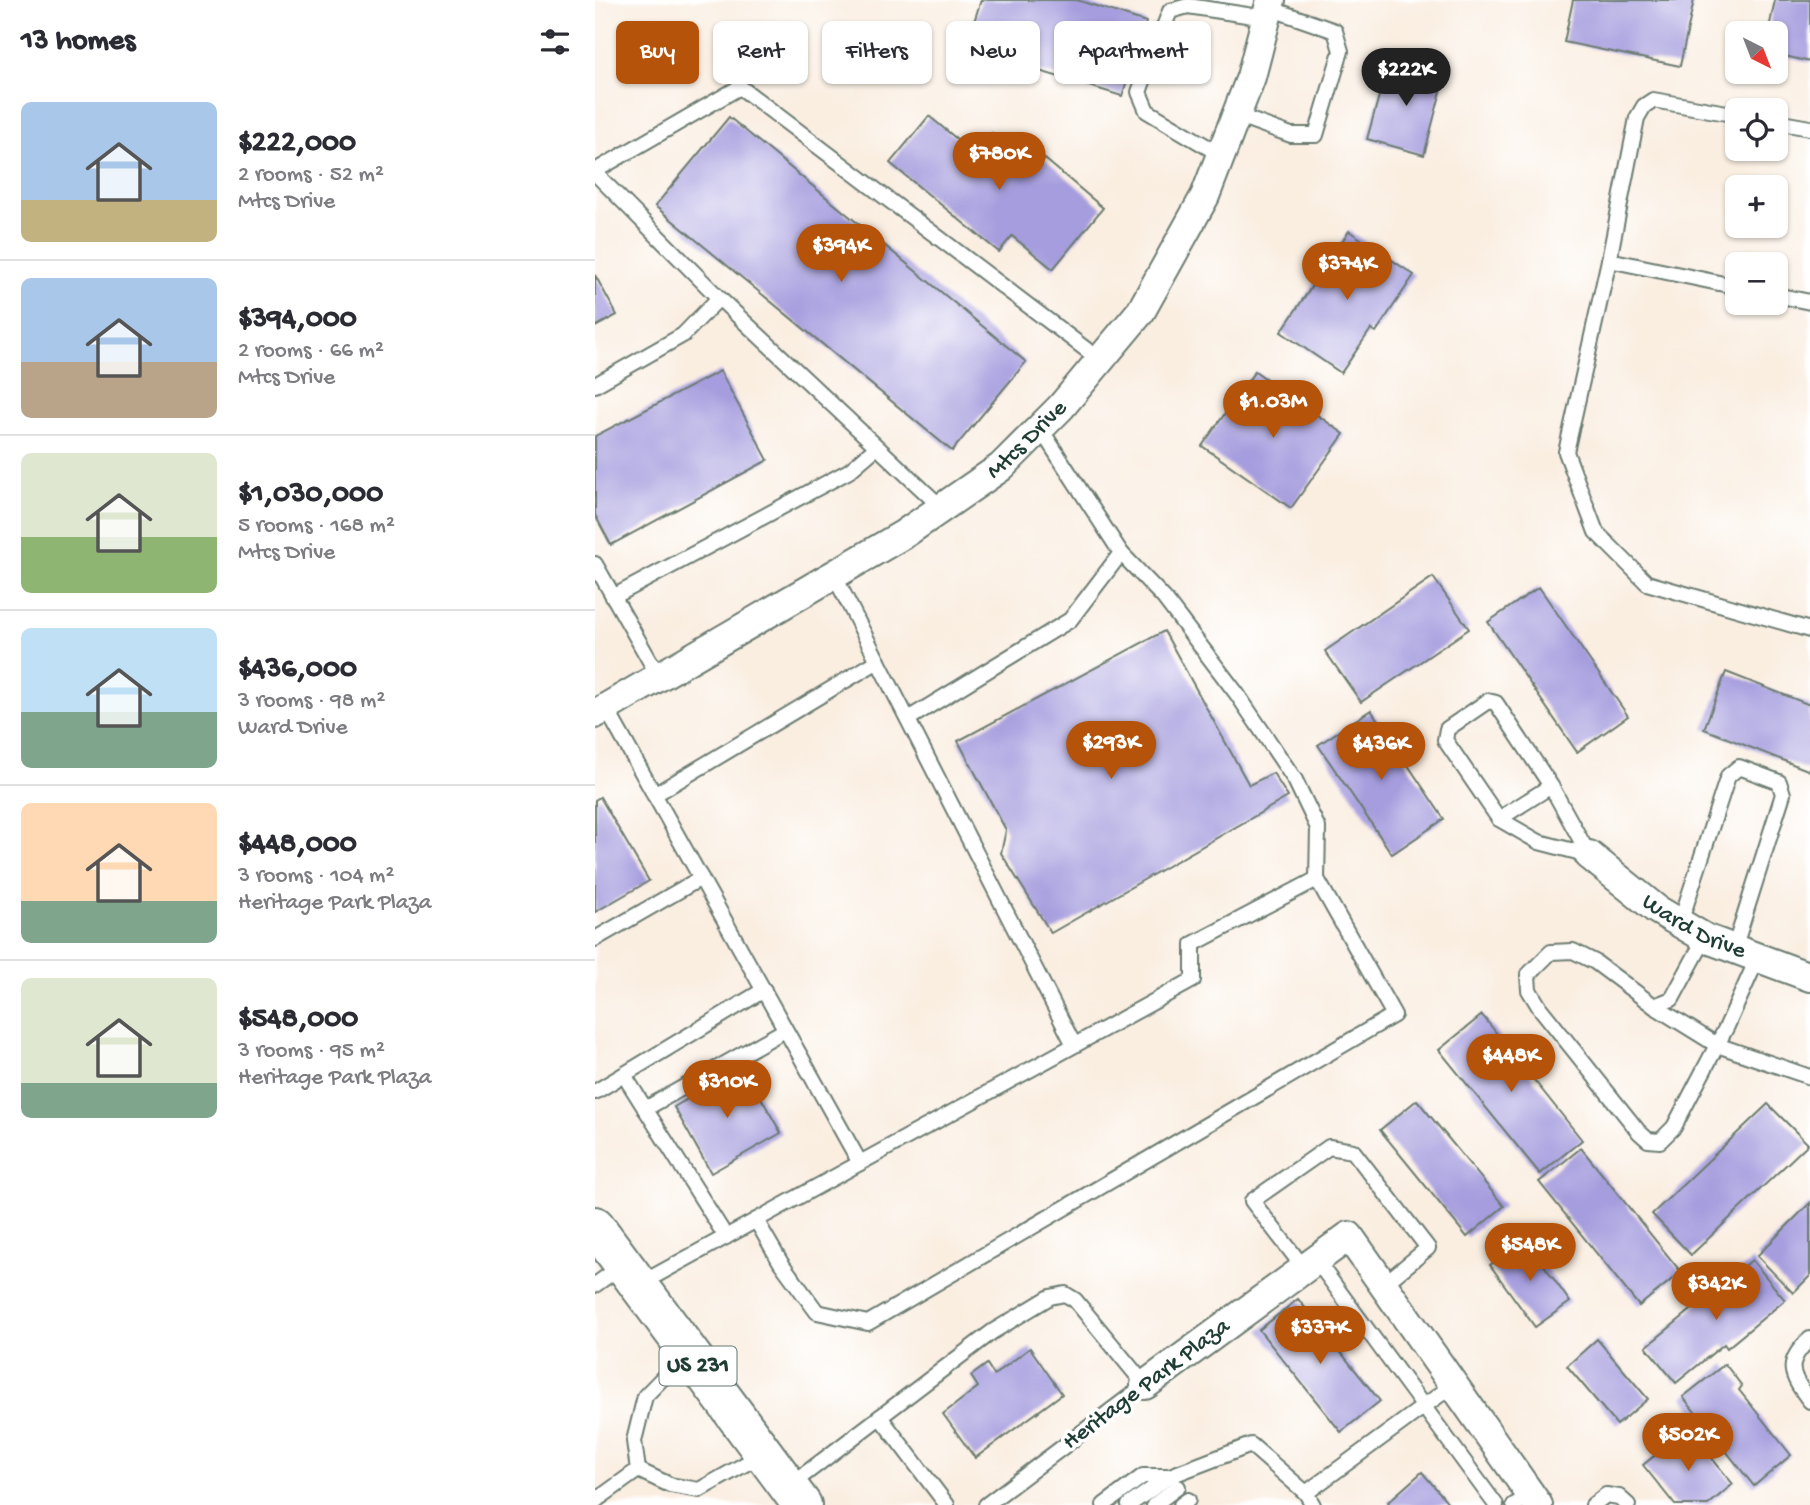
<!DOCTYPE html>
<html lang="en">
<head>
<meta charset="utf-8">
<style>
  body { margin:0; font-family:"Gochi Hand",sans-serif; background:#f7f7f7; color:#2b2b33; height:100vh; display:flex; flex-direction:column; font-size:26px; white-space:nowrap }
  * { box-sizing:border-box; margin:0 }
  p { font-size:23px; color:#7c7c81 }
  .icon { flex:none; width:38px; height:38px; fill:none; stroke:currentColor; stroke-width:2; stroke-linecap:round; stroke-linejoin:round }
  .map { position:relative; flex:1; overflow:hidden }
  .sheet { display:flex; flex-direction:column; background:#fff; width:595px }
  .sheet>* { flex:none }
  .hud { position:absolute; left:21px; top:21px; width:665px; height:63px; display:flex; gap:14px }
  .needle { width:46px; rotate:138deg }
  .tools { position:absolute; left:1130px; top:21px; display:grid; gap:14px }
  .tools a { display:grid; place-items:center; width:63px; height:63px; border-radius:10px; background:#fff; box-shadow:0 2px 5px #0004; font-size:35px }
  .price { position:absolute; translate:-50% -60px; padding:0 16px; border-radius:24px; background:#b45309; color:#fff; font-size:23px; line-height:46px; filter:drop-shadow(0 2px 4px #0008) }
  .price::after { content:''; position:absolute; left:50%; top:42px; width:21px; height:16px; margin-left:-10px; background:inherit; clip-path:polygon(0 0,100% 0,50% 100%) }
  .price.active { background:#222; color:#fff }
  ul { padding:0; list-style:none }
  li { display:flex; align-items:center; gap:21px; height:175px; padding:0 21px }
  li+li { border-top:2px solid #e1e1e2 }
  li span { display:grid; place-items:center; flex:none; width:196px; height:140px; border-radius:10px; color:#555 }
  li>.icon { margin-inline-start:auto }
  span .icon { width:84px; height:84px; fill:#fffc; stroke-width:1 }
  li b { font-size:30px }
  h2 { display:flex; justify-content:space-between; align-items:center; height:84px; padding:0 21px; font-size:30px }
  .pill { padding:0 24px; border-radius:10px; background:#fff; box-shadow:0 2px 5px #0004; font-size:24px; line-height:63px }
  .pill.active { background:#b45309; color:#fff }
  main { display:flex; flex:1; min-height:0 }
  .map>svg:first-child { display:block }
  .building { fill:#a69dde }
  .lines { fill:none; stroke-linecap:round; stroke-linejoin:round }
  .lane-casing { stroke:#6c7b71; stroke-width:18 }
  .street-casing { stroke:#6c7b71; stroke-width:32 }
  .primary-casing { stroke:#6c7b71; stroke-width:42 }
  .lane { stroke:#fff; stroke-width:14 }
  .street { stroke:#fff; stroke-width:28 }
  .primary { stroke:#fff; stroke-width:38 }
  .labels { text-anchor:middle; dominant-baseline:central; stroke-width:7; stroke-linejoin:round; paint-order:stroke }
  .shield { fill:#fff; stroke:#627771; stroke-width:2 }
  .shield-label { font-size:23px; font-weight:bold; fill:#1f3d34 }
  .street-label { font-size:24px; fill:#1f3d34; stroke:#fff }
</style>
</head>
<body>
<main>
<section class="sheet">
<h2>13 homes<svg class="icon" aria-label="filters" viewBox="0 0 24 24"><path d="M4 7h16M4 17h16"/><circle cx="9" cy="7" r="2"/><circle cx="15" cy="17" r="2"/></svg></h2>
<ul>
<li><span style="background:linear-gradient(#a9c7e8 70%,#c2b280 0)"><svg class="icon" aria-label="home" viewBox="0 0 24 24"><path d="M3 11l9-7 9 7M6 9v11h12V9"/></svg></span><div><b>$222,000</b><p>2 rooms · 52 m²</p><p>Mtcs Drive</p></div></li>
<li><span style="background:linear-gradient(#a9c7e8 60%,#b9a48a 0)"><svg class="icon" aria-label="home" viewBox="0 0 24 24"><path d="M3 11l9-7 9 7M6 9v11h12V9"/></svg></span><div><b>$394,000</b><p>2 rooms · 66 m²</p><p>Mtcs Drive</p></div></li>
<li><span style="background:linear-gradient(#dfe7d0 60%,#8fb573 0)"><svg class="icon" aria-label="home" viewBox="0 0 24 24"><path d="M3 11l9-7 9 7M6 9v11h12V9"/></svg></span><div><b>$1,030,000</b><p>5 rooms · 168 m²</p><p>Mtcs Drive</p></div></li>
<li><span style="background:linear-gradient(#bfe0f5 60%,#7fa58c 0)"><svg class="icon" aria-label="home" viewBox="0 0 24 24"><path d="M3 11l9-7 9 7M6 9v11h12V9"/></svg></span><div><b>$436,000</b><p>3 rooms · 98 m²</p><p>Ward Drive</p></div></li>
<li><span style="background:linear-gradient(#ffd9b3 70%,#7fa58c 0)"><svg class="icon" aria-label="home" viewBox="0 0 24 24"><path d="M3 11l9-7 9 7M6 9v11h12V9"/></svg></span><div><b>$448,000</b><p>3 rooms · 104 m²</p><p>Heritage Park Plaza</p></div></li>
<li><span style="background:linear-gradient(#dfe7d0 75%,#7fa58c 0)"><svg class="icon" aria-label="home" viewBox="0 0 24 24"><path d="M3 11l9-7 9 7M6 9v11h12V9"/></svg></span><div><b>$548,000</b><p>3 rooms · 95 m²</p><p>Heritage Park Plaza</p></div></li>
</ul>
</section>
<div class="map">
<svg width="1215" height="1505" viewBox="0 0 1215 1505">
  <rect width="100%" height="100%" fill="#fff"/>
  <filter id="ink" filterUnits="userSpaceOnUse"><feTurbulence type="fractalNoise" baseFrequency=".0143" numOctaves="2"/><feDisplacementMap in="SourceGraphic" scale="14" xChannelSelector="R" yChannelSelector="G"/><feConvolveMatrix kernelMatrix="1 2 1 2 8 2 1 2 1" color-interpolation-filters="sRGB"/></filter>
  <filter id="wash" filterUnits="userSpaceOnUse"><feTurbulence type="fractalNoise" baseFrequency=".00686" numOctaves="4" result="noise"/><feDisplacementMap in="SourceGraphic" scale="28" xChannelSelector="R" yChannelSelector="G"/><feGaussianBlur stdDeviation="1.57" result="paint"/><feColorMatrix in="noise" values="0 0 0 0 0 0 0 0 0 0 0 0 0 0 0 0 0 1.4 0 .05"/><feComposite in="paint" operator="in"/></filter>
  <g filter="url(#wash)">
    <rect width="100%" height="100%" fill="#faeee1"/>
    <g id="blocks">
      <g class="building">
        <path d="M386,0H482L551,22L527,96L405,59L401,73L366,62Z"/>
        <path d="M978,0H1099L1085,66L969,42Z"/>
        <path d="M1180,0H1215V62L1181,54V33H1173Z"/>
        <path d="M794,60L850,76L829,155L772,139Z"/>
        <path d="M334,116L380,154L397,133L439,167L450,159L508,208L458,269L417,236L404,252L295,163Z"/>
        <path d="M134,117L431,362L357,451L60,206Z"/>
        <path d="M754,231L819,275L781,332L776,329L746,373L686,332Z"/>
        <path d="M0,275L22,315L0,327Z"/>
        <path d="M125,371L173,460L16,545L0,515V436Z"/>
        <path d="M660,371L749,434L696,508L607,446Z"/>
        <path d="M838,577L874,629L766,702L730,651Z"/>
        <path d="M944,587L1033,716L982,752L893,622Z"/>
        <path d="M569,631L654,785L678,773L693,797L456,933L406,853L411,830L363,741Z"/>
        <path d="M1131,672L1215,705V771L1109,729Z"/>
        <path d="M776,710L849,819L797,854L723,745Z"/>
        <path d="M5,797L54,881L0,912V800Z"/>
        <path d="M887,1015L987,1140L945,1174L844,1050Z"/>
        <path d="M148,1066L186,1133L116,1173L79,1107Z"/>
        <path d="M822,1100L909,1206L872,1237L785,1130Z"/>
        <path d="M1173,1104L1213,1144L1096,1255L1057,1214Z"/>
        <path d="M986,1148L1086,1272L1044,1306L944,1182Z"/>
        <path d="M1215,1203V1276L1198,1293L1162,1256Z"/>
        <path d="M931,1240L975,1302L940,1327L895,1265Z"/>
        <path d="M1157,1260L1190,1300L1132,1348L1129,1344L1081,1383L1051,1347Z"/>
        <path d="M703,1299L785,1401L746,1432L664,1330Z"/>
        <path d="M1002,1339L1053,1399L1022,1425L972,1366Z"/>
        <path d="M435,1348L467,1394L380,1458L348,1414L383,1387L376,1376L392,1364L399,1375Z"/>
        <path d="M1130,1364L1147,1386L1144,1390L1196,1455L1159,1486L1088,1397Z"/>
        <path d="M1093,1429L1138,1484L1113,1505H1080L1048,1465Z"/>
        <path d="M827,1472L855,1505H795L793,1502Z"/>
      </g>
    </g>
  </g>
  <g filter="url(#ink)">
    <use href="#blocks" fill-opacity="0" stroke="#6c7b71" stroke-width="2"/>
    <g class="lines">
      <g class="lane-casing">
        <g id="lane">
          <path d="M641,115L696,135H721L746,51L740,31L674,8"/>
          <path d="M1181,122L1215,128"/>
          <path d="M626,155L552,111L544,92L575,11L593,6L671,18"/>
          <path d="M0,171L145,87L505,360"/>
          <path d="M0,173L124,298L347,508"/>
          <path d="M1014,260L1042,118L1049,106L1058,100L1143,115"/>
          <path d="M1143,287L1014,260L971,452L1001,532L1052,583L1215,630"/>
          <path d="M1181,295L1215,302"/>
          <path d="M0,385L88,335L124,298"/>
          <path d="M526,553L569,598L642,694L700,780L723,828L722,879"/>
          <path d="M0,564L64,677"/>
          <path d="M239,575L479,1045"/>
          <path d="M18,597L254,471L282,447"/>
          <path d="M11,708L265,1163"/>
          <path d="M313,719L475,620L526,553L445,428"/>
          <path d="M956,786L904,819L850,740L852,729L893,701L901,703L956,786L994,855"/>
          <path d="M59,795L283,661"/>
          <path d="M904,819L944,842L994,855"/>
          <path d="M1085,923L1133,776L1144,767L1184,782L1188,794L1139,949"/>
          <path d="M1110,938L1077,999L1059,1006L1000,962L978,951L956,952L933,975L934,990L945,1008L1044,1132L1053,1140L1065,1141L1079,1127L1132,1026L1163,957"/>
          <path d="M0,939L106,878"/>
          <path d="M1059,1006L1122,1045L1215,1077"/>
          <path d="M29,1075L131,1237"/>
          <path d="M0,1092L169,990"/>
          <path d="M50,1109L190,1030"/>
          <path d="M721,1260L901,1505"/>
          <path d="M709,1268L657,1201L734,1147L758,1151L833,1248L788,1285"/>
          <path d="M45,1284L598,980V944L722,879L799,1015L273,1323L222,1312L186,1263L161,1220"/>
          <path d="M0,1285L28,1265"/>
          <path d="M1215,1339C1188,1363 1196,1376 1215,1401"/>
          <path d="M285,1417L352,1505"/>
          <path d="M43,1470L75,1485L104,1490L168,1454"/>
          <path d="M194,1486L397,1332L455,1297L470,1294L480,1300L550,1385L391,1505"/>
          <path d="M0,1501L43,1470L39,1441L50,1396L92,1353"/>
          <path d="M509,1505L548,1476H575"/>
          <path d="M534,1505L575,1476L656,1445L711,1493"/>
          <path d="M559,1505L583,1487"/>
          <path d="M586,1505L593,1500"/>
          <path d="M718,1505L711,1493L858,1385"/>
          <path d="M919,1505L936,1496"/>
          <path d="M998,1505L1011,1495L1024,1497L1033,1505"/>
        </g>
      </g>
      <g class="street-casing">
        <g id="street">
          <path id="s1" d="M0,714L309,534L406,467L466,407L546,311L610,196L656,77L676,0"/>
          <path id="s2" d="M994,855L1061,909L1110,938L1215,977"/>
          <path d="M550,1385L754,1236L943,1505"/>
        </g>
      </g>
      <g class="primary-casing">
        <path id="primary" d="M0,1226L207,1505"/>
      </g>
      <use href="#lane" class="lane"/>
      <use href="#street" class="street"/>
      <use href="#primary" class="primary"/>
    </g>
  </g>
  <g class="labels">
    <rect class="shield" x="64.5" y="1346.5" width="77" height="39" rx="5"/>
    <g class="shield-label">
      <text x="103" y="1366">US 231</text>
    </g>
    <g class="street-label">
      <text stroke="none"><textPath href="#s1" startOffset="513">Mtcs Drive</textPath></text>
      <text stroke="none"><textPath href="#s2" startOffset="128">Ward Drive</textPath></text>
      <text transform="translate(552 1385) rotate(-37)">Heritage Park Plaza</text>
    </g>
  </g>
</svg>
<div class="tools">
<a><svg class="needle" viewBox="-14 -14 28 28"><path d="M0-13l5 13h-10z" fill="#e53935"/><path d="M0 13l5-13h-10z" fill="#7c7c81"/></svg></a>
<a><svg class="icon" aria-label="locate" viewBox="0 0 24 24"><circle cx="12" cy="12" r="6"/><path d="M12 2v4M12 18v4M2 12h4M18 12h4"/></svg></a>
<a>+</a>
<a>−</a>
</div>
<b class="price active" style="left:811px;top:108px">$222K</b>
<b class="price" style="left:404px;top:192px">$780K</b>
<b class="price" style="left:246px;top:284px">$394K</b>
<b class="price" style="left:752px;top:302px">$374K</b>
<b class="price" style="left:678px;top:440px">$1.03M</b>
<b class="price" style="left:516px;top:781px">$293K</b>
<b class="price" style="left:786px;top:782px">$436K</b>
<b class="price" style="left:916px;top:1094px">$448K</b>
<b class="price" style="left:132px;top:1120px">$310K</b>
<b class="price" style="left:935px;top:1283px">$548K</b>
<b class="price" style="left:1121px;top:1322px">$342K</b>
<b class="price" style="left:725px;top:1366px">$337K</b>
<b class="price" style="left:1093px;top:1473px">$502K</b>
<div class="hud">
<a class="pill active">Buy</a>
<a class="pill">Rent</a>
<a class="pill">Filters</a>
<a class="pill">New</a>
<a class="pill">Apartment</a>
</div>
</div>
</main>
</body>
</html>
